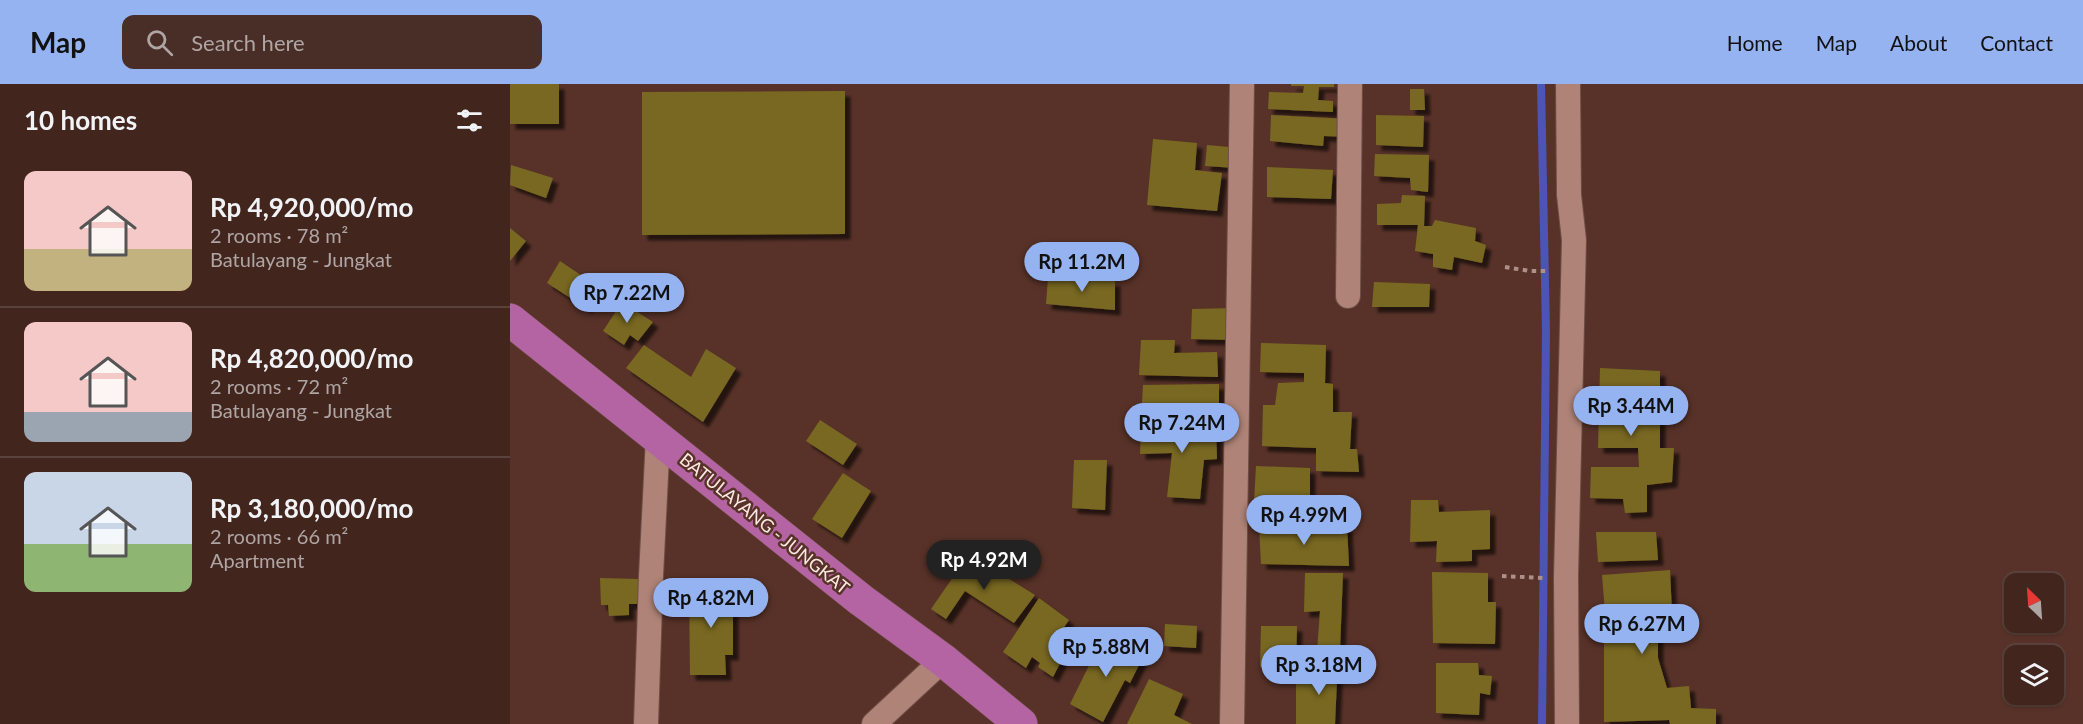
<!DOCTYPE html>
<html lang="en">
<head>
<meta charset="utf-8">
<style>
  body { margin:0; font-family:Lato,sans-serif; background:#492e27; color:#f1f3f6; height:100vh; display:flex; flex-direction:column; font-size:22px; white-space:nowrap }
  * { box-sizing:border-box; margin:0 }
  p { font-size:20px; color:#aea5a4 }
  .icon { flex:none; width:33px; height:33px; fill:none; stroke:currentColor; stroke-width:2; stroke-linecap:round; stroke-linejoin:round }
  .map { position:relative; flex:1; overflow:hidden }
  .panel { display:flex; flex-direction:column; background:#42261e; width:510px }
  .panel>* { flex:none }
  .needle { width:39px; rotate:335deg }
  .tools { position:absolute; left:1494px; top:489px; display:grid; gap:12px }
  .tools a { display:grid; place-items:center; width:60px; height:60px; border-radius:12px; background:#42261e; box-shadow:0 2px 4px #0004,0 0 0 2px #5a433c; font-size:30px }
  .price { position:absolute; translate:-50% -51px; padding:0 14px; border-radius:21px; background:#95b2f1; color:#111; font-size:20px; line-height:39px; filter:drop-shadow(0 2px 3px #0008) }
  .price::after { content:''; position:absolute; left:50%; top:36px; width:18px; height:14px; margin-left:-9px; background:inherit; clip-path:polygon(0 0,100% 0,50% 100%) }
  .price.active { background:#222; color:#fff }
  ul { padding:0; list-style:none }
  li { display:flex; align-items:center; gap:18px; height:150px; padding:0 24px }
  li+li { border-top:2px solid #5a433c }
  li span { display:grid; place-items:center; flex:none; width:168px; height:120px; border-radius:12px; color:#555 }
  li>.icon { margin-inline-start:auto }
  span .icon { width:72px; height:72px; fill:#fffc; stroke-width:1 }
  li b { font-size:26px }
  h2 { display:flex; justify-content:space-between; align-items:center; height:72px; padding:0 24px; font-size:26px }
  header { display:flex; align-items:center; gap:36px; box-sizing:border-box; height:84px; padding:0 30px; background:#95b2f1; color:#111 }
  header strong { font-size:28px }
  nav { display:flex; gap:33px; margin-inline-start:auto; font-size:21px }
  .search { width:420px; height:54px; background:#492e27; display:flex; align-items:center; gap:15px; box-sizing:border-box; padding:0 21px; border-radius:12px; color:#aea5a4; font-size:22px }
  main { display:flex; flex:1; min-height:0 }
  .map>svg:first-child { display:block }
  .lines { fill:none; stroke-linecap:round; stroke-linejoin:round }
  .stream { stroke:#4c54b6; stroke-width:8 }
  .building { fill:#796821; filter:url(#shadow) }
  .street-casing { stroke:#6e4e46; stroke-width:26 }
  .highway-casing { stroke:#6e4e46; stroke-width:34 }
  .path { stroke:#ad9089; stroke-width:4; stroke-dasharray:4.5 4.5; stroke-linecap:butt }
  .street { stroke:#af8377; stroke-width:24 }
  .highway { stroke:#b464a3; stroke-width:33 }
  .labels { text-anchor:middle; dominant-baseline:central; stroke-width:5; stroke-linejoin:round; paint-order:stroke }
  .street-label { font-size:18px; fill:#fce8e3; stroke:#583228 }
</style>
</head>
<body>
<header>
<strong>Map</strong>
<div class="search"><svg class="icon" aria-label="search" viewBox="0 0 24 24"><circle cx="10" cy="10" r="6"/><path d="M15 15l6 6"/></svg>Search here</div>
<nav><a>Home</a><a>Map</a><a>About</a><a>Contact</a></nav>
</header>
<main>
<section class="panel">
<h2>10 homes<svg class="icon" aria-label="filters" viewBox="0 0 24 24"><path d="M4 7h16M4 17h16"/><circle cx="9" cy="7" r="2"/><circle cx="15" cy="17" r="2"/></svg></h2>
<ul>
<li><span style="background:linear-gradient(#f6c9c9 65%,#c2b280 0)"><svg class="icon" aria-label="home" viewBox="0 0 24 24"><path d="M3 11l9-7 9 7M6 9v11h12V9"/></svg></span><div><b>Rp 4,920,000/mo</b><p>2 rooms · 78 m²</p><p>Batulayang - Jungkat</p></div></li>
<li><span style="background:linear-gradient(#f6c9c9 75%,#9aa5b1 0)"><svg class="icon" aria-label="home" viewBox="0 0 24 24"><path d="M3 11l9-7 9 7M6 9v11h12V9"/></svg></span><div><b>Rp 4,820,000/mo</b><p>2 rooms · 72 m²</p><p>Batulayang - Jungkat</p></div></li>
<li><span style="background:linear-gradient(#c9d6e8 60%,#8fb573 0)"><svg class="icon" aria-label="home" viewBox="0 0 24 24"><path d="M3 11l9-7 9 7M6 9v11h12V9"/></svg></span><div><b>Rp 3,180,000/mo</b><p>2 rooms · 66 m²</p><p>Apartment</p></div></li>
</ul>
</section>
<div class="map">
<svg width="1573" height="640" viewBox="0 0 1573 640">
  <defs>
    <filter id="shadow"><feDropShadow dx="5.5" dy="5.5" stdDeviation="1.5" flood-color="#0009"/></filter>
  </defs>
  <rect width="100%" height="100%" fill="#583228"/>
  <g class="lines">
    <path class="stream" d="M1031,0L1036,248L1032,640"/>
  </g>
  <g class="building">
    <rect x="0" y="0" width="49" height="40"/>
    <path d="M781,0H824V3H809L808,16L823,17V28L758,25L759,8L793,9L794,2H781Z"/>
    <path d="M900,5H914L915,26H900Z"/>
    <path d="M335,7V150L132,151V8Z"/>
    <path d="M761,31L839,35V53L814,52L813,62L760,57Z"/>
    <path d="M866,31L914,32L913,63L866,61Z"/>
    <path d="M643,55L687,59L685,86L712,89L707,127L637,121Z"/>
    <path d="M697,61L730,64L726,84L695,82Z"/>
    <path d="M865,70L919,71L918,108L901,106L900,94L864,92Z"/>
    <path d="M1,81L43,94L36,114L0,101Z"/>
    <path d="M757,83L823,86L821,115L757,113Z"/>
    <path d="M892,111L915,112L914,142H922L925,136L966,144L965,157L976,161L972,179L944,173L942,186L923,183V170L905,167L908,141H867V120L891,119Z"/>
    <path d="M0,144L16,157L0,177Z"/>
    <path d="M50,177L90,204L76,224L37,199Z"/>
    <path d="M538,194L605,197V226L536,220Z"/>
    <path d="M864,198L920,200L919,223H862Z"/>
    <path d="M112,218L143,238L128,257L120,251L114,261L93,247Z"/>
    <path d="M725,224L723,256L681,255L682,225Z"/>
    <path d="M631,256H665L664,269L707,268L708,293L629,291Z"/>
    <path d="M751,259L816,261L815,299L823,300V328H842L840,365H847L849,388L806,387V364L752,362L753,321H765L768,299L794,298V289L750,288Z"/>
    <path d="M134,261L181,293L196,265L226,284L193,338L116,284Z"/>
    <path d="M1090,284L1150,287V364H1164L1162,398L1137,401V428L1115,429L1113,415L1080,414L1081,383H1129L1128,364H1088Z"/>
    <path d="M709,300V334L631,335L633,301Z"/>
    <path d="M310,336L347,360L333,381L296,357Z"/>
    <path d="M706,339L707,375L694,376L690,415L657,413L662,369L630,370L631,342Z"/>
    <path d="M564,376H597L595,426L562,424Z"/>
    <path d="M746,382L800,384V419L744,418Z"/>
    <path d="M333,389L361,407L332,454L302,435Z"/>
    <path d="M901,416H928L929,428L980,426V465L962,466V477L926,478L927,457L900,458Z"/>
    <path d="M749,442H837L839,482L751,480Z"/>
    <path d="M1086,448H1146L1148,476L1088,478Z"/>
    <path d="M459,470L525,511L504,539L455,507L436,535L421,525Z"/>
    <path d="M1160,486L1162,529H1148V574L1157,604L1179,602L1181,624L1206,625V640H1160L1159,636L1094,638V541L1126,539L1123,527L1095,528L1092,491Z"/>
    <path d="M922,488L978,489V518H986L985,560L923,559Z"/>
    <path d="M795,489H833L830,566L807,567L810,527L794,528Z"/>
    <path d="M90,494L130,495L132,520H119V531L99,532L98,521H91Z"/>
    <path d="M179,502H223V571H215L216,591H180Z"/>
    <path d="M529,514L559,536L546,555L558,564L543,593L528,583L530,579L522,573L516,584L493,568Z"/>
    <path d="M655,540L687,542L686,564L654,562Z"/>
    <path d="M751,542H787L786,584L750,583Z"/>
    <path d="M593,553L634,571L620,599L615,596L593,638L560,620Z"/>
    <path d="M828,574L825,640H786V599H804L808,575Z"/>
    <path d="M926,579H968L969,591L982,592L980,611L970,609L969,631L926,629Z"/>
    <path d="M639,595L673,610L664,631L682,640H617Z"/>
  </g>
  <g class="lines">
    <g class="street-casing">
      <g id="street">
        <path d="M838,212L840,0"/>
        <path d="M136,640L141,492L148,353"/>
        <path d="M364,640L433,576"/>
        <path d="M722,640L732,0"/>
        <path d="M1057,640L1056,493L1064,156L1059,111L1058,0"/>
      </g>
    </g>
    <g class="highway-casing">
      <path id="highway" d="M0,236L351,516L433,576L511,640"/>
    </g>
    <g class="path">
      <path d="M995,183L1020,187H1039"/>
      <path d="M992,492L1033,494"/>
    </g>
    <use href="#street" class="street"/>
    <use href="#highway" class="highway"/>
  </g>
  <g class="labels">
    <g class="street-label">
      <text transform="translate(255 439) rotate(39)">BATULAYANG - JUNGKAT</text>
    </g>
  </g>
</svg>
<div class="tools">
<a><svg class="needle" viewBox="-14 -14 28 28"><path d="M0-13l5 13h-10z" fill="#e53935"/><path d="M0 13l5-13h-10z" fill="#aea5a4"/></svg></a>
<a><svg class="icon" aria-label="layers" viewBox="0 0 24 24"><path d="M12 4l9 5-9 5-9-5zM3 14l9 5 9-5"/></svg></a>
</div>
<b class="price" style="left:572px;top:209px">Rp 11.2M</b>
<b class="price" style="left:117px;top:240px">Rp 7.22M</b>
<b class="price" style="left:1121px;top:353px">Rp 3.44M</b>
<b class="price" style="left:672px;top:370px">Rp 7.24M</b>
<b class="price" style="left:794px;top:462px">Rp 4.99M</b>
<b class="price active" style="left:474px;top:507px">Rp 4.92M</b>
<b class="price" style="left:201px;top:545px">Rp 4.82M</b>
<b class="price" style="left:1132px;top:571px">Rp 6.27M</b>
<b class="price" style="left:596px;top:594px">Rp 5.88M</b>
<b class="price" style="left:809px;top:612px">Rp 3.18M</b>
</div>
</main>
</body>
</html>
